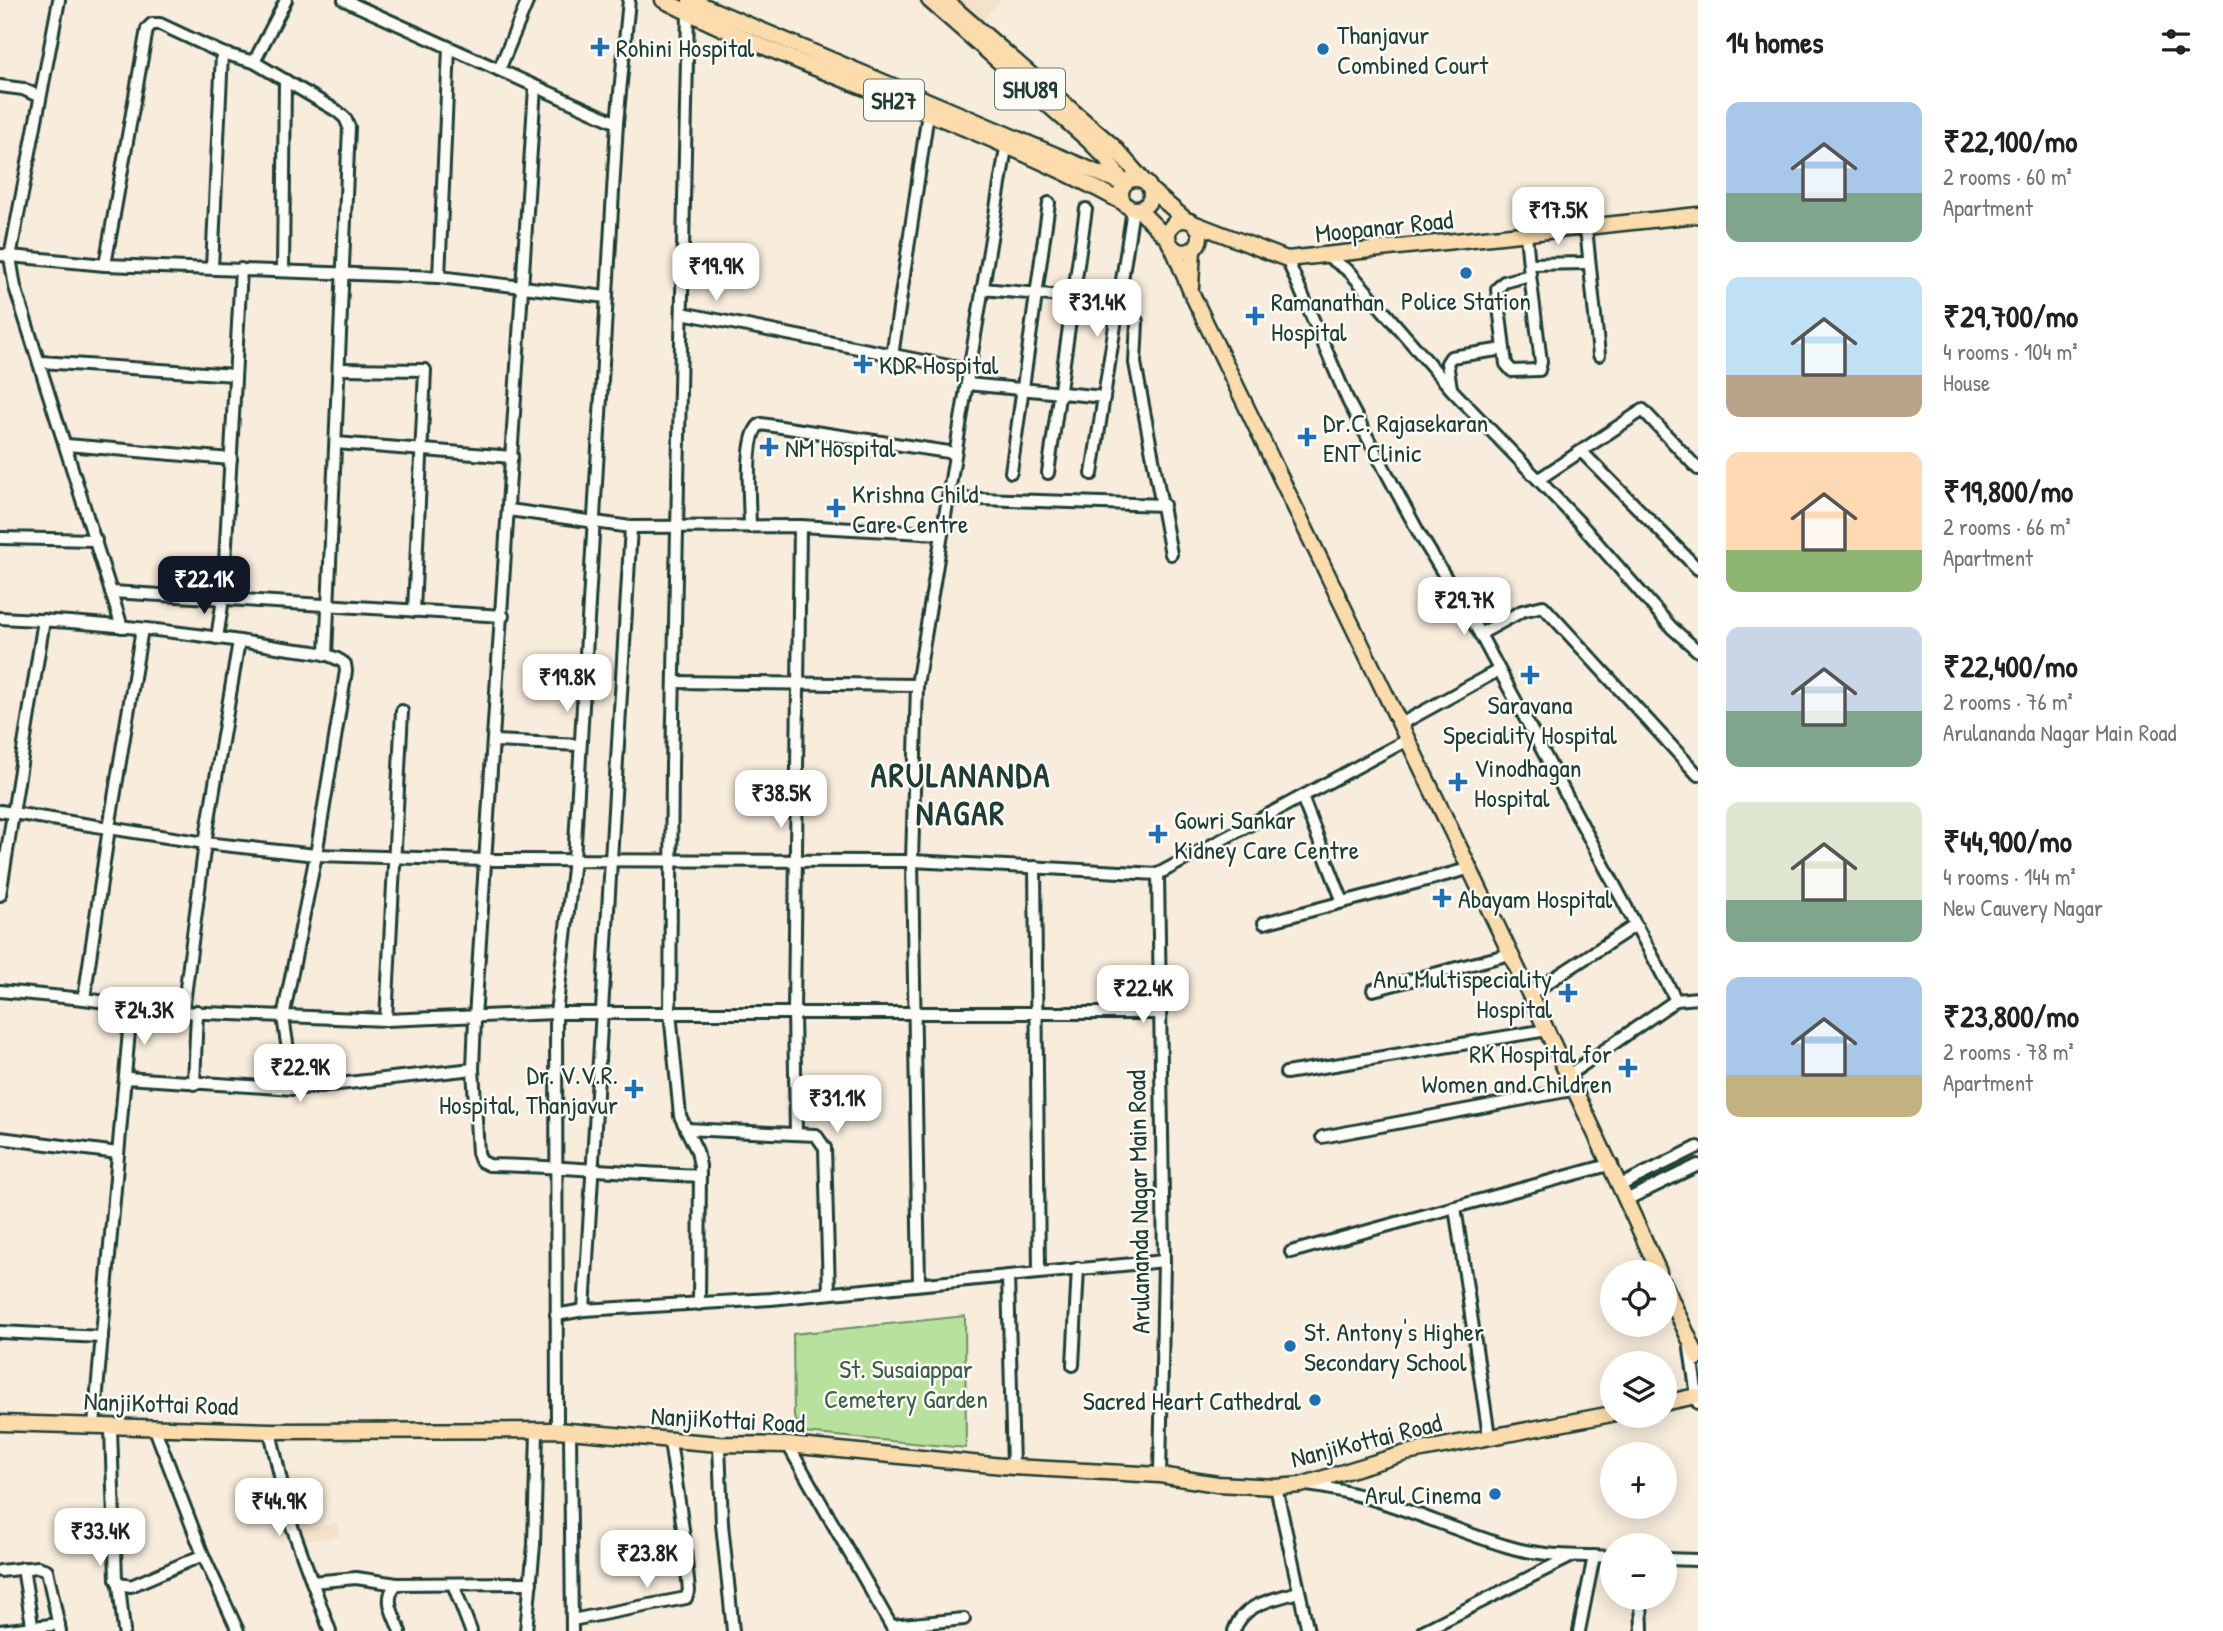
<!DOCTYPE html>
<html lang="en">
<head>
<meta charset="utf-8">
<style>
  body { margin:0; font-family:"Patrick Hand",sans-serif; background:#f2f2f2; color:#202124; height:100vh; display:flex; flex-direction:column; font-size:26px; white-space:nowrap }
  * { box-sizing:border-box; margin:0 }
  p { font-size:23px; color:#757577 }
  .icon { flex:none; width:38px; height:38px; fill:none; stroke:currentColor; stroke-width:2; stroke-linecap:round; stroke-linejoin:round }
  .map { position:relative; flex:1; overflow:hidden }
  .side { display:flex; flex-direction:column; background:#fff; width:525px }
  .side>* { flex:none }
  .buttons { position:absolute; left:1600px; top:1260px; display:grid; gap:14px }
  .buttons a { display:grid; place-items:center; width:77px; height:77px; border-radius:50%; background:#fff; box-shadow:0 4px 18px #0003; font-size:35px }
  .price { position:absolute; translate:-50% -60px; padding:0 16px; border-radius:14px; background:#fff; color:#222; font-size:23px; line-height:46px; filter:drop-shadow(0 2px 4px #0008) }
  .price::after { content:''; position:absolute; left:50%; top:42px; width:21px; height:16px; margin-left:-10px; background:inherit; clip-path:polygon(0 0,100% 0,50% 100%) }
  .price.active { background:#111827; color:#fff }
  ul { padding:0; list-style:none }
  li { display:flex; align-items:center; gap:21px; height:175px; padding:0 28px }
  li span { display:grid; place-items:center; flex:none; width:196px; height:140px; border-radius:14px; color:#555 }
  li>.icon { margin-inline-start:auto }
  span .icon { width:84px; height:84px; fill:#fffc; stroke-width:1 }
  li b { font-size:30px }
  h2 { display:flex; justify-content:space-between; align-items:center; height:84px; padding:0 28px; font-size:30px }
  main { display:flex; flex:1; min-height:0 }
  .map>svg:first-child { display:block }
  .built { fill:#f4e1c9 }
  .green { fill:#b7e19d; stroke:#6b8f68; stroke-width:2 }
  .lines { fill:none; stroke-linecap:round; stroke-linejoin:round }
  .minor-casing { stroke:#1f3d34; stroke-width:16 }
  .major-casing { stroke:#1f3d34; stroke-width:19 }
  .minor { stroke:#fdfcf7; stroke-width:10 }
  .major { stroke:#fcdcac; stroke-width:14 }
  .poi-dot { fill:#1f6fb2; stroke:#fdfcf7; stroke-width:2.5 }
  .labels { text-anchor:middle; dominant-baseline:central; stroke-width:5; stroke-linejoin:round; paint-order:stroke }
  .shield { fill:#fdfcf7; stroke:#62766e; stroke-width:2 }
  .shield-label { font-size:24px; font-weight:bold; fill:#1f3d34 }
  .poi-label { font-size:26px; fill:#1f3d34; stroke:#fdfcf7; text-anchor:start }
  .street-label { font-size:26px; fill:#1f3d34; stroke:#fdfcf7 }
  .park-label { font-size:26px; fill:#3d5e49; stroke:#fdfcf7 }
  .district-label { font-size:33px; font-weight:bold; letter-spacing:2px; fill:#1f3d34; stroke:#fdfcf7 }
</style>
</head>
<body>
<main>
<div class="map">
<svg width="1698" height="1631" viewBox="0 0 1698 1631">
  <rect width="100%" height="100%" fill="#f8ecdc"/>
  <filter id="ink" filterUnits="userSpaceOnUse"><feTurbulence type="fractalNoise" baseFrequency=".0143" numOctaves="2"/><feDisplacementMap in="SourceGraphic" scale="14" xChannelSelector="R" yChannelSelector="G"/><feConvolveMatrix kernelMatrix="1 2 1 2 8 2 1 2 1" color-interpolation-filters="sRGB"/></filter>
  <g filter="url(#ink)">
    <g class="built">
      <path d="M947,0H1001L977,26Z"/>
      <path d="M317,1482L319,1491L301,1495L309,1529L337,1523L340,1536L303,1541L290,1488Z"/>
    </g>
    <path class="green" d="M965,1316L966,1448L804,1433V1422H797L794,1417L793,1334Z"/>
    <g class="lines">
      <g class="minor-casing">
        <g id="minor">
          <path d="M59,0L10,257L15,287L122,627"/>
          <path d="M344,0L617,123"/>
          <path d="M688,12L672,766L670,1012L680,1116L697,1151L700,1166L699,1304"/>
          <path d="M254,62L286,0"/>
          <path d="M499,70L528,0"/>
          <path d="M0,86L23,89L40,97"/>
          <path d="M535,87L475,1018L473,1069L478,1153L481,1161L489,1165C559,1166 629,1173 700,1176"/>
          <path d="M1586,228L1599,355"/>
          <path d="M0,255L105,265L439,277L606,297"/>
          <path d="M1329,257L1350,272L1452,390L1578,521L1672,628L1698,651"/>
          <path d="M1287,259L1349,403L1420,535L1480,634L1676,1000"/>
          <path d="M1529,264L1587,263"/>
          <path d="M105,265L147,29L152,24H160L222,53"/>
          <path d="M212,268L222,53L254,62L337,111L345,118L349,127L326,655"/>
          <path d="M283,271L285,80"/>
          <path d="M439,277L449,48"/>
          <path d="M982,289L1119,301L1137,321L1135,363L1171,554"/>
          <path d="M682,313L969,370"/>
          <path d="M1504,349L1506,364L1512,371L1539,370L1541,362L1530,275"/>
          <path d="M892,356L928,113"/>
          <path d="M41,362L235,375"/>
          <path d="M339,369L425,370L414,611"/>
          <path d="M967,384L1104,397"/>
          <path d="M1451,388L1447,363L1451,357L1504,349L1497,289L1504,282L1530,275L1526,235"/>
          <path d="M336,443L512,457"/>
          <path d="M67,445L231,459"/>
          <path d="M1582,452L1698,569"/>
          <path d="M1011,472L1049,203"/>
          <path d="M1048,473L1086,209"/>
          <path d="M1092,474L1133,209"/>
          <path d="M1539,479L1643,410L1698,469"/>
          <path d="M948,498L1164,505"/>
          <path d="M509,510L631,527L800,526L941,534"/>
          <path d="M750,527C750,507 743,433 761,424L955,453"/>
          <path d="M1,538L96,540"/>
          <path d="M112,592L503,616"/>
          <path d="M0,618C95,622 190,632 283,648C302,651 330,651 345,664L346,671L316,855L283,1017L294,1089"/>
          <path d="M142,629L109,828L205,843L316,855L486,860L912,861L1158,874"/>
          <path d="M1480,634L1522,611L1543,606L1698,775"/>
          <path d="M217,638L223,599L241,269"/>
          <path d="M674,682L917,685"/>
          <path d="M1399,725L1499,670"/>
          <path d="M494,741L580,745"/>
          <path d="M1302,797L1343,902"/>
          <path d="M0,811L109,828L84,999L120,1004L128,1010L130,1020L94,1425"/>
          <path d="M1035,867L1039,1271"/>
          <path d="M0,895L44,620"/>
          <path d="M1264,923L1468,869"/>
          <path d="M1373,990L1510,954"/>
          <path d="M0,991L84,999"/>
          <path d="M1530,994L1636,925"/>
          <path d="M128,1010L386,1020L556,1013H1159"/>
          <path d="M183,1011L205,843L239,641"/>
          <path d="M386,1020L402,711"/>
          <path d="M1286,1073L1547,1030"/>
          <path d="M1570,1074L1676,1000L1698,998"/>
          <path d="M126,1078L294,1089L473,1069"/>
          <path d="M194,1084L197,1011"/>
          <path d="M686,1129L816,1135L825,1148L829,1292"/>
          <path d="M796,1134L794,1012L800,526"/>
          <path d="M1322,1137L1577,1089"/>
          <path d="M0,1138L118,1153"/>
          <path d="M1621,1185L1698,1147"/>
          <path d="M1626,1200L1698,1165"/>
          <path d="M1455,1207L1489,1436"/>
          <path d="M1291,1252L1612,1164"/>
          <path d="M1008,1276L1013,1467"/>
          <path d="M919,1283L912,861L917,685L1007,142"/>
          <path d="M584,1310L631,527"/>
          <path d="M556,1315L584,1310L771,1299L1164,1261"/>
          <path d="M0,1332L102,1337"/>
          <path d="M1690,1348L1698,1403"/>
          <path d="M1073,1365L1078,1268"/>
          <path d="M111,1429L116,1579L119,1584L131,1586L203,1555"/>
          <path d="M155,1429L203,1555L238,1631"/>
          <path d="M557,1430L556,1013L574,860L617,123L629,0"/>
          <path d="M270,1431L290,1521L330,1631"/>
          <path d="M570,1432L572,1631"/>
          <path d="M719,1444L722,1524L733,1631"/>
          <path d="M788,1445L894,1631"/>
          <path d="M1160,1475L1164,1261L1158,874L1407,740"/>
          <path d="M1307,1485C1376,1493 1440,1526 1506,1546C1540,1557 1577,1555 1612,1557"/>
          <path d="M1276,1487L1308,1631"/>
          <path d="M1664,1559L1698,1560"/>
          <path d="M23,1568L33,1631"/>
          <path d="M0,1571L38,1567L47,1570L60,1631"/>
          <path d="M312,1582L356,1578L397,1584L531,1583"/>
          <path d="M119,1584L124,1631"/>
          <path d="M397,1584C382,1598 394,1615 400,1631"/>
          <path d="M453,1584L471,1631"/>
          <path d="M1641,1598L1642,1631"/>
          <path d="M572,1620L686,1598L689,1591L683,1529L670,1441"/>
          <path d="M892,1626L964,1619"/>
          <path d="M0,1631L59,1624"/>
          <path d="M526,1631L534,1545L537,1432"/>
          <path d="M1234,1631C1243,1603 1273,1600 1298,1592"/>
          <path d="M1423,1631L1572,1556"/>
          <path d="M1579,1631L1594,1556"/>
        </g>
      </g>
      <g class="major-casing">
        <g id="major">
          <path d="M663,0C813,76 976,122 1124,203"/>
          <path d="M690,0L1124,184"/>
          <path d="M929,0L1088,140L1107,159L1124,184"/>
          <path d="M945,0L1114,147L1142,179"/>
          <circle cx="1136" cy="194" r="15"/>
          <path d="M1151,190L1185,219"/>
          <path d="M1138,209L1168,239"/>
          <circle cx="1184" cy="236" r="16"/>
          <path d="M1196,224L1287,259L1698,215"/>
          <path d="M1172,246L1191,292C1348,619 1509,943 1659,1272"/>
          <path d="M1191,287L1193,249"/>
          <path d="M1664,1284L1698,1358"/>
          <path d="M1664,1403L1696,1396"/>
          <path d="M0,1423L270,1431L557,1430L719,1444L788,1445L1013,1467L1160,1475L1217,1484L1276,1487L1301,1485L1406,1453L1612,1414"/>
        </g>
      </g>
      <use href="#minor" class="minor"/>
      <use href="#major" class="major"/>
    </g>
  </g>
  <g class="poi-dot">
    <path d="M596.5 36.5h7v7h7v7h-7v7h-7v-7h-7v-7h7z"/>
    <circle cx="1323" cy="49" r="7"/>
    <circle cx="1466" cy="273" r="7"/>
    <path d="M1251.5 305.5h7v7h7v7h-7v7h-7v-7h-7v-7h7z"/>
    <path d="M859.5 353.5h7v7h7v7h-7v7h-7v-7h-7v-7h7z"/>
    <path d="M1303.5 426.5h7v7h7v7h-7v7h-7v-7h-7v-7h7z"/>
    <path d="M765.5 436.5h7v7h7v7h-7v7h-7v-7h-7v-7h7z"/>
    <path d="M832.5 497.5h7v7h7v7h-7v7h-7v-7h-7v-7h7z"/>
    <path d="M1526.5 664.5h7v7h7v7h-7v7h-7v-7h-7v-7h7z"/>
    <path d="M1454.5 771.5h7v7h7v7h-7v7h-7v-7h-7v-7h7z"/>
    <path d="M1154.5 823.5h7v7h7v7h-7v7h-7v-7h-7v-7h7z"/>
    <path d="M1438.5 887.5h7v7h7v7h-7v7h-7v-7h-7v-7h7z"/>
    <path d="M1564.5 982.5h7v7h7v7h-7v7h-7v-7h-7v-7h7z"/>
    <path d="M1624.5 1057.5h7v7h7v7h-7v7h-7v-7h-7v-7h7z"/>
    <path d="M630.5 1078.5h7v7h7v7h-7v7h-7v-7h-7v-7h7z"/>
    <circle cx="1290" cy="1346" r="7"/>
    <circle cx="1315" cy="1400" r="7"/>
    <circle cx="1495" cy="1494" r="7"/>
  </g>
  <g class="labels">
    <g class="shield">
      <rect x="995" y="68.5" width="70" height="41" rx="5"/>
      <rect x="864" y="79.5" width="60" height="41" rx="5"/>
    </g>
    <g class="shield-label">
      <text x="1030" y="89">SHU89</text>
      <text x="894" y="100">SH27</text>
    </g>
    <g class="poi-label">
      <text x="1337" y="34">Thanjavur<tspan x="1337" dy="30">Combined Court</tspan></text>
      <text x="616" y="47">Rohini Hospital</text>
      <text x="1466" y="300" text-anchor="middle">Police Station</text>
      <text x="1271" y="301">Ramanathan<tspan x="1271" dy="30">Hospital</tspan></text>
      <text x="879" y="364">KDR Hospital</text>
      <text x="1323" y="422">Dr.C. Rajasekaran<tspan x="1323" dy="30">ENT Clinic</tspan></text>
      <text x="785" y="447">NM Hospital</text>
      <text x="852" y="493">Krishna Child<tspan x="852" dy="30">Care Centre</tspan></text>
      <text x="1530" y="704" text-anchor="middle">Saravana<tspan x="1530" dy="30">Speciality Hospital</tspan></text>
      <text x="1474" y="767">Vinodhagan<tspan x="1474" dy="30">Hospital</tspan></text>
      <text x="1174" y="819">Gowri Sankar<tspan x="1174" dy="30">Kidney Care Centre</tspan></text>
      <text x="1458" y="898">Abayam Hospital</text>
      <text x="1552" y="978" text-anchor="end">Anu Multispeciality<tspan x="1552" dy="30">Hospital</tspan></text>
      <text x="1612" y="1053" text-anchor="end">RK Hospital for<tspan x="1612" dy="30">Women and Children</tspan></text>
      <text x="618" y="1074" text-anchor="end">Dr. V.V.R.<tspan x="618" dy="30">Hospital, Thanjavur</tspan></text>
      <text x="1304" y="1331">St. Antony's Higher<tspan x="1304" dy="30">Secondary School</tspan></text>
      <text x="1301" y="1400" text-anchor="end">Sacred Heart Cathedral</text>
      <text x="1481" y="1494" text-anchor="end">Arul Cinema</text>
    </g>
    <g class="street-label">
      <text transform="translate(1384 226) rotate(-6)">Moopanar Road</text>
      <text transform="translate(1138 1202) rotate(-91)">Arulananda Nagar Main Road</text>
      <text transform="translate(161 1403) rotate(2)">NanjiKottai Road</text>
      <text transform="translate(728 1419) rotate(3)">NanjiKottai Road</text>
      <text transform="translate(1366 1440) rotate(-14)">NanjiKottai Road</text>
    </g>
    <g class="park-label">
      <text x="906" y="1368">St. Susaiappar<tspan x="906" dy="30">Cemetery Garden</tspan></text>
    </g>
    <g class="district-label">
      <text x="961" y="775">ARULANANDA<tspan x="961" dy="38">NAGAR</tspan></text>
    </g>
  </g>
</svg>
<div class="buttons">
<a><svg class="icon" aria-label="locate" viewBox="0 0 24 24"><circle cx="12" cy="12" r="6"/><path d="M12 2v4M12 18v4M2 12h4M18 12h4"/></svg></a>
<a><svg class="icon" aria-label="layers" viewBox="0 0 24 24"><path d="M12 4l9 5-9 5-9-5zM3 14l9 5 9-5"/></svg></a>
<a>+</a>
<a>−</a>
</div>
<b class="price" style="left:1558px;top:247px">₹17.5K</b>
<b class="price" style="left:716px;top:303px">₹19.9K</b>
<b class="price" style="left:1097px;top:339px">₹31.4K</b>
<b class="price active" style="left:204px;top:616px">₹22.1K</b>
<b class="price" style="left:1464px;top:637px">₹29.7K</b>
<b class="price" style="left:567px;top:714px">₹19.8K</b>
<b class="price" style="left:781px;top:830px">₹38.5K</b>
<b class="price" style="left:1143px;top:1025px">₹22.4K</b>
<b class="price" style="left:144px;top:1047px">₹24.3K</b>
<b class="price" style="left:300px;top:1104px">₹22.9K</b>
<b class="price" style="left:837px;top:1135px">₹31.1K</b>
<b class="price" style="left:279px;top:1538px">₹44.9K</b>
<b class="price" style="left:100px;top:1568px">₹33.4K</b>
<b class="price" style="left:647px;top:1590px">₹23.8K</b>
</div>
<section class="side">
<h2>14 homes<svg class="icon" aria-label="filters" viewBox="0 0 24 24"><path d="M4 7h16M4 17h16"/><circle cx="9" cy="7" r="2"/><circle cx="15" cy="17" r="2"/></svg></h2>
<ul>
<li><span style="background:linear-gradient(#a9c7e8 65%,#7fa58c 0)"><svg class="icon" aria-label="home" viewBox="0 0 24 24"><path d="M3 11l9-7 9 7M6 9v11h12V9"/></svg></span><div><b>₹22,100/mo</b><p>2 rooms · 60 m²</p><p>Apartment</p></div></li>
<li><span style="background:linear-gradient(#bfe0f5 70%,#b9a48a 0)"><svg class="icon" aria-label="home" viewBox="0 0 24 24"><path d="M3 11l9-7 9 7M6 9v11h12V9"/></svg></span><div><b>₹29,700/mo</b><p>4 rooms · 104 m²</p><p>House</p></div></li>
<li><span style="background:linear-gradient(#ffd9b3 70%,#8fb573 0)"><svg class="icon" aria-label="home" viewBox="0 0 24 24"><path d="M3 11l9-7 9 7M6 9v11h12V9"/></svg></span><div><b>₹19,800/mo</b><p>2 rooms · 66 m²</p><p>Apartment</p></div></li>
<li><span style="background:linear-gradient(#c9d6e8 60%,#7fa58c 0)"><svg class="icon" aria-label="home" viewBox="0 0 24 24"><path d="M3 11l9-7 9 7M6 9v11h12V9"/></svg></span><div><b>₹22,400/mo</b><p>2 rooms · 76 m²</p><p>Arulananda Nagar Main Road</p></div></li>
<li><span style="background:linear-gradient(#dfe7d0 70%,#7fa58c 0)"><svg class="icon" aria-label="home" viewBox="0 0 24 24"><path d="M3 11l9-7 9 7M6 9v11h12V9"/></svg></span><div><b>₹44,900/mo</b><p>4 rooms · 144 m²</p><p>New Cauvery Nagar</p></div></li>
<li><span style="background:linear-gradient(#a9c7e8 70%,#c2b280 0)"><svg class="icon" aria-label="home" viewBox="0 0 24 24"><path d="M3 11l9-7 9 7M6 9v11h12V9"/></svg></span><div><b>₹23,800/mo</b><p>2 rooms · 78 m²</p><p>Apartment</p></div></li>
</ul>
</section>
</main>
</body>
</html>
